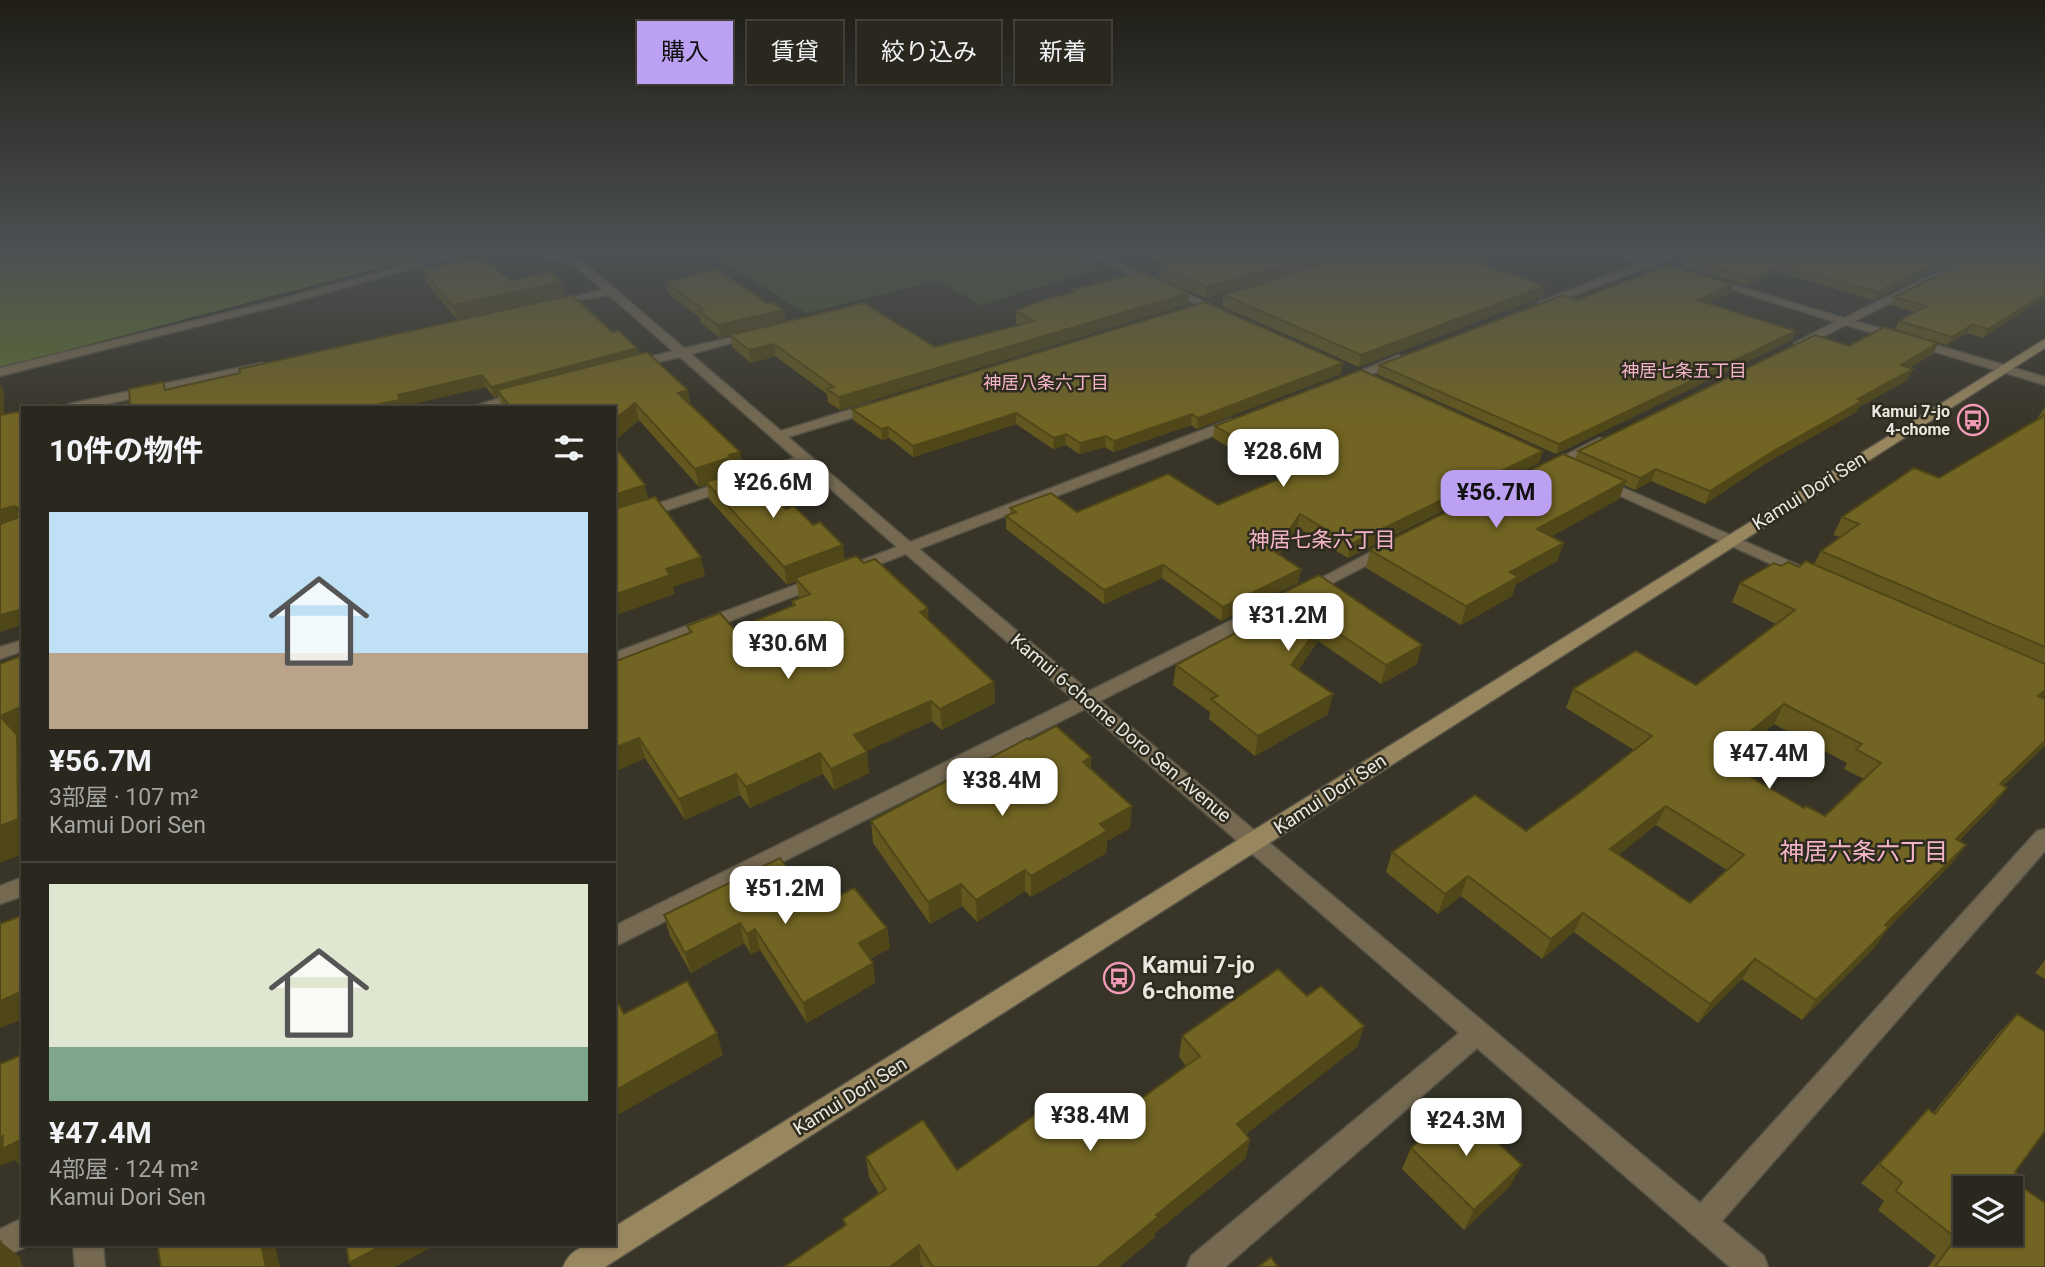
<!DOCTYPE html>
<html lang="ja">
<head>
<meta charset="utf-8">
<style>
  body { margin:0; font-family:Roboto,"Noto Sans JP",sans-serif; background:#323027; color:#f1f3f6; height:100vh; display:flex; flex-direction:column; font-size:26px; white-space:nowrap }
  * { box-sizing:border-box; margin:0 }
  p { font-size:23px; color:#a5a6a4 }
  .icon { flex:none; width:38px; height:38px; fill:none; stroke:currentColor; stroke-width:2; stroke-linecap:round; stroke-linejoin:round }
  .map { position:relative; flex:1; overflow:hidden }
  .panel { position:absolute; left:21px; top:406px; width:595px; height:840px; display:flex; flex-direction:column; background:#2a281e; border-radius:0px; box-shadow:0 2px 5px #0004,0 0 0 2px #46443c }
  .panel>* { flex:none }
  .banner { position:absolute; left:637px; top:21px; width:665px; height:63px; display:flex; gap:14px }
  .buttons { position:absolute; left:1953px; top:1176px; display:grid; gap:14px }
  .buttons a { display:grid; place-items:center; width:70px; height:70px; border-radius:0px; background:#2a281e; box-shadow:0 2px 5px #0004,0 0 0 2px #46443c; font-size:35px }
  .price { position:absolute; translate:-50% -60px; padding:0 16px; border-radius:14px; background:#fff; color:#222; font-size:23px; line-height:46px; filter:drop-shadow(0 2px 4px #0008) }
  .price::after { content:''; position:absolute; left:50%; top:42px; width:21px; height:16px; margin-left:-10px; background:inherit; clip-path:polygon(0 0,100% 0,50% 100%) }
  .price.on { background:#bca0f2; color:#111 }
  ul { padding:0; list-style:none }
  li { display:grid; align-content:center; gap:14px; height:371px; padding:0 28px }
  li+li { border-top:2px solid #46443c }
  li span { display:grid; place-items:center; height:217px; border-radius:0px; color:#555 }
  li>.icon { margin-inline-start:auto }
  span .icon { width:126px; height:126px; fill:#fffc; stroke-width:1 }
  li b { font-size:30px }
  h2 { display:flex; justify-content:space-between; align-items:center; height:84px; padding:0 28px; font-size:30px }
  .pill { padding:0 24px; border-radius:0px; background:#2a281e; box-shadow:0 2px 5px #0004,0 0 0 2px #46443c; font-size:24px; line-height:63px }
  .pill.on { background:#bca0f2; color:#111 }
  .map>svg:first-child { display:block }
  .green { fill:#49542c }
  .forest { fill:#5c6c31 }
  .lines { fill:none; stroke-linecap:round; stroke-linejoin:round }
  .street-casing { stroke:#545145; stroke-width:3 }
  .secondary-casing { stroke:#545145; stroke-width:3 }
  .street { fill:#756951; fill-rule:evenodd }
  .secondary { fill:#98865f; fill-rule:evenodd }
  .wall { fill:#62571e; fill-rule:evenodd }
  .shaded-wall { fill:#504718 }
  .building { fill:#726523; stroke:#504718; stroke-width:2; fill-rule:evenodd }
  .labels { text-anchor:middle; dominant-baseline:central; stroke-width:5; stroke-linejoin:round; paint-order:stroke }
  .far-poi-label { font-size:16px; font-weight:bold; fill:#e9e7df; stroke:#2e2b1f; text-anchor:end }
  .far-neighbourhood-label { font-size:18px; fill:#f5b4c8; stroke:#2e2b1f }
  .street-label { font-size:19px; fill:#e9e7df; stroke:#2e2b1f }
  .neighbourhood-label { font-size:21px; fill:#f5b4c8; stroke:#2e2b1f }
  .near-poi-label { font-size:23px; font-weight:bold; fill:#e9e7df; stroke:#2e2b1f; text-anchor:start }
  .near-neighbourhood-label { font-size:24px; fill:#f5b4c8; stroke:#2e2b1f }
</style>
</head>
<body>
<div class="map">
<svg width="2045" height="1267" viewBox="0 0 2045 1267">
  <rect width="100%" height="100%" fill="#383528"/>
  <path class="green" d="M735,250H1059L1100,268L982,305L936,281L806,313L712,256Z"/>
  <path class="forest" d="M0,250H431L436,253L0,368Z"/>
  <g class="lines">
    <g class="street-casing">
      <g id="street">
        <path d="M458,250L549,251L581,260L684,348L757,332V336L691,354L781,431L871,403H881V409L788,437L910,542L1231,419H1241V425L919,549L1089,691L1256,608H1268L1271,612L1268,616L1100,701L1700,1203L2037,831L2045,829V851L1722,1221L1764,1256L1768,1267H1730L1477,1048L1225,1267H1187L1191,1256L1459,1033L1085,709L614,947V926L1073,699L906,554L859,572H847L845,569L847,566L897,547L803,465L614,528V518L795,458L680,357L627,369V363L673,351L609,295L551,305V301L603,290L573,264L548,257L468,253L286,304L0,376V368L278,300Z"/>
        <path d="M1077,250H1089L1227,312L1217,314Z"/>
        <path d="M1603,250C1619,249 1633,260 1649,259C1662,259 1673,249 1688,250L1658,263L1657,266H1650L1546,306H1538V302L1640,263Z"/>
        <path d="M1982,250H1994L1855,321L2045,377V385L1846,325L1802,347H1794V343L1835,322L1705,281L1714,279L1844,318Z"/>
        <path d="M1399,355L1405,359L1403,362L1347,384H1339L1337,381Z"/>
        <path d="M261,363L265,364V370L88,408H63L69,404Z"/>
        <path d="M523,391L529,395L528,398L490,408H468Z"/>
        <path d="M1599,438L1604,439V445L1554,470H1544L1542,467Z"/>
        <path d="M1601,478L1812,571L1814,574L1806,579L1800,577L1596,485L1594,482Z"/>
        <path d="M1390,542L1398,547L1396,550L1312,594L1306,595L1298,590Z"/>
        <path d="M817,577L825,582L823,585L614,666V653Z"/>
        <path d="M23,640V651L0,659V647Z"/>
        <path d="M23,877V896L0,904V886Z"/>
        <path d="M23,1218V1244H32L0,1259V1229Z"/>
        <path d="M73,1244H103L105,1267H75Z"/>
      </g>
    </g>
    <g class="secondary-casing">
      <path id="secondary" d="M2045,339V348L605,1267H563C572,1244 592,1244 614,1244V1227Z"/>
    </g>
    <use href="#street" class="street"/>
    <use href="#secondary" class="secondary"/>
  </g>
  <g class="wall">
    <path d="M1133,250H1368L1206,298L1159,278L1160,267L1168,265Z"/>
    <path d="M1369,250H1491L1488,259L1477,263L1545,286L1542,297L1359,367L1222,306L1224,295Z"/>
    <path d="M1690,250H1977L1873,300L1778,272L1747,285L1684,266L1687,259L1702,253Z"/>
    <path d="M422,269L510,281L565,295L457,319L426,283Z"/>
    <path d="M665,282L767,303L784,310L785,322L935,347L1020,325L1016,323V311L1072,292V290L1189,293L1188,304L840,410L828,402L827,394L775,356L751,363L732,347L730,335L720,338L701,323L700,318L668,293Z"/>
    <path d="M1733,284L1730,293L1707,303L1792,340L1556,454L1377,374L1379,365L1577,300Z"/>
    <path d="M1894,297L2029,308L1983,338L1967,333L1947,345L1895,329L1899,321L1915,312L1891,305Z"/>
    <path d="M612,332L639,354L691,405L743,469L734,473L786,509L845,560L929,621L994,682L995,703L942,730L932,721L866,751L869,773L834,790L823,774L750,808L740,795L685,820L645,758L614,772L689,633L687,626L734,629L792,606V601L799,598L796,581L787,585L709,499L707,485L699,487L639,420L614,441V408H503L499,397L495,398L486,387L403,406L130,403L167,390Z"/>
    <path d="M1938,343L1933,354L1909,368L1907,380L1859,407L1856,412L1766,463L1705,504L1651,481L1635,490L1624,485L1619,499L1551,536L1557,561L1516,584L1512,596L1461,625L1366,568L1370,550L1575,459L1578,451Z"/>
    <path d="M1341,374L1197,429L1191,425L1113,452L1105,447L1079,454L1066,445L1053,449L1016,424L913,457L889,438L882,440L853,420L852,409Z"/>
    <path d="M2045,407V695L2042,698L2003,786L2007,788L1992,807L1959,841L1966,845L1951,864L1889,927L1875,947L1802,1020L1742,979L1698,1023L1574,932L1542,959L1461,896L1438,914L1386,872L1392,852L1526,831L1578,794L1634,750L1566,708L1573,689L1696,685L1776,624L1732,602L1740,583L1781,566L1799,567L1814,564L1821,551L1840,537L1833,535L1842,517L1939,478L2036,420ZM1774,724L1847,763L1844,769L1864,779L1825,816L1804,808L1726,763ZM1656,825L1727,870L1690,903L1618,855Z"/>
    <path d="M1215,426L1539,463L1348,558L1297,527L1279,555L1301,569L1298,583L1221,621L1162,578L1104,604L1006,529V516L1010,514V508L1077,512L1218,505L1282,478L1213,438Z"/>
    <path d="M1319,575L1417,664L1381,684L1318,641L1298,670L1328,714L1255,756L1209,719L1210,712L1173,685L1176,665L1239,632L1241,614Z"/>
    <path d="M1030,740L1091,757V769L1130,828L1107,841L1106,853L1031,897L1025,891L977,922L962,906L930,924L873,843L871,821Z"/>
    <path d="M815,908L887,928L890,948L870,959L873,963L875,983L807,1023L760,950L751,954L744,943L691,973L670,936L664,915Z"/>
    <path d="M2045,960V979L2035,973Z"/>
    <path d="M1307,996L1364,1026L1357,1047L1246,1134L1250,1139L1245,1159L1155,1233V1237L1119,1267H923L921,1265L844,1226L843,1219L879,1194L869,1177L866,1157L957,1170L1091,1135L1186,1066L1179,1057L1182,1036Z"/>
    <path d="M2017,1014L2015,1172L2045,1267H1928L1936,1256L1878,1210L1884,1201L1861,1183L1928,1109L1933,1113L1998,1034Z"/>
    <path d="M1411,1148L1510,1186L1464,1230L1402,1169Z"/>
  </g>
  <g class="shaded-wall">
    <path d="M1334,250H1368L1206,298L1207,287Z"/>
    <path d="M1487,250H1491L1488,259L1460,268L1462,257Z"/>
    <path d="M1965,250H1977L1873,300L1877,292Z"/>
    <path d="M1781,264L1778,272L1747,285L1750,278Z"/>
    <path d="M561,282L565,295L457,319L452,305Z"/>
    <path d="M1733,284L1730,293L1693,309L1697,300Z"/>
    <path d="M1545,286L1542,297L1359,367L1361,355Z"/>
    <path d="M1189,293L1188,304L840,410L839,397Z"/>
    <path d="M2045,294V300L2029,308L1983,338L1988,329Z"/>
    <path d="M784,310L785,322L720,338L718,325Z"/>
    <path d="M1972,325L1967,333L1947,345L1952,337Z"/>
    <path d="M1796,331L1792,340L1556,454L1559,444Z"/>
    <path d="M1938,343L1933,354L1896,376L1901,365Z"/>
    <path d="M774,344L775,356L751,363L749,350Z"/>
    <path d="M637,348L640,359L497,390L499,397L495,398L491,387Z"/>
    <path d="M1343,363L1341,374L1197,429L1198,418Z"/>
    <path d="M1913,369L1907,380L1859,407L1856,412L1766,463L1705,504L1710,491L1772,452L1858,399Z"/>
    <path d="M482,375L486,387L403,406V408H382L380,404L398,395Z"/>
    <path d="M0,384L4,391V416L0,417Z"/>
    <path d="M688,390L691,407L678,393Z"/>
    <path d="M635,403L639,420L614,441V420Z"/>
    <path d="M1016,413V424L913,457V446Z"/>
    <path d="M1192,414L1191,425L1113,452L1114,441Z"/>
    <path d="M888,427L889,438L882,440L881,429Z"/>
    <path d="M1066,434V445L1053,449L1054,438Z"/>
    <path d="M1106,436L1105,447L1079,454L1080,443Z"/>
    <path d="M1543,451L1539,463L1348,558L1351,544Z"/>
    <path d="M740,452L743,469L734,472L735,475L706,482L707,485L699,487L695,469Z"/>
    <path d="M1656,469L1651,481L1635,490L1640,478Z"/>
    <path d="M1626,481L1619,499L1531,548L1537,529Z"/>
    <path d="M645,485L649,503L614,516V495Z"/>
    <path d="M14,506L22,518L0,525V510Z"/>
    <path d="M1300,514L1297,527L1273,565L1275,552Z"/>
    <path d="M1564,543L1557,561L1516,584L1512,596L1461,625L1466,606L1510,572Z"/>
    <path d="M843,545L845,562L795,578L796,581L787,585L784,567Z"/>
    <path d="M701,557L705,576L673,587L675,594L614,616V595L666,569Z"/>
    <path d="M1163,565L1162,578L1104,604V590Z"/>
    <path d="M1301,569L1298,583L1221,621L1223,607Z"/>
    <path d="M928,608L929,628L920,612Z"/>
    <path d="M23,609V625L0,632V615Z"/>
    <path d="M1322,622L1318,641L1287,685L1291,665Z"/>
    <path d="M1422,645L1417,664L1381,684L1386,665Z"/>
    <path d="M994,682L995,703L942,730L940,709Z"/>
    <path d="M2045,690V695L2024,715L2038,696Z"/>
    <path d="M1333,694L1328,714L1255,756L1258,736Z"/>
    <path d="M931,701L932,721L857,756L854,735Z"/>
    <path d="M1784,704L1774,724L1708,778L1718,758Z"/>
    <path d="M23,706V854L0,863V716Z"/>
    <path d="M639,738L645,758L614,772V748Z"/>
    <path d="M2045,741V746L1985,804L2000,784Z"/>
    <path d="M867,752L869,773L834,790L831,769Z"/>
    <path d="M820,753L823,774L750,808L746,787Z"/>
    <path d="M1091,757L1090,778L1083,762Z"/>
    <path d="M736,774L740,795L685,820L679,799Z"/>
    <path d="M2007,788L1992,807L1941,859L1956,839Z"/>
    <path d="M1132,806L1130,828L1107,841L1106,853L1031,897V876L1100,824Z"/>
    <path d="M1666,806L1656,825L1600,869L1610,849Z"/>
    <path d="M1966,845L1951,864L1871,945L1885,925Z"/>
    <path d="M1025,870V891L977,922L976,900Z"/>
    <path d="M1468,876L1461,896L1438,914L1445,894Z"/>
    <path d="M961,884L962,906L930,924L928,902Z"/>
    <path d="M1583,913L1574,932L1542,959L1551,939Z"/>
    <path d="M740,923L744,943L691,973L685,953Z"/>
    <path d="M1889,927L1875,947L1802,1020L1816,1000Z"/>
    <path d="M887,928L890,948L862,963L859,943Z"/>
    <path d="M755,929L760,950L751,954L747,934Z"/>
    <path d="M1755,959L1742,979L1698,1023L1710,1004Z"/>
    <path d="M873,963L875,983L807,1023L803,1003Z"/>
    <path d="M23,991V1019L0,1028V1001Z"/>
    <path d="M1364,1026L1357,1047L1232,1145L1237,1124Z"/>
    <path d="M717,1033L723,1055L614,1117V1091Z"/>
    <path d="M3,1136L23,1139V1168L14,1160L0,1166V1138Z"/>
    <path d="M1250,1139L1245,1159L1155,1233V1237L1119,1267H1097L1156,1215Z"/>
    <path d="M1522,1165L1510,1186L1464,1230L1474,1210Z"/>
    <path d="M1,1242L21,1258V1264L25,1267H0Z"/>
    <path d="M261,1244H275L280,1267H266Z"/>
    <path d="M385,1244H433L434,1246L395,1267H352L349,1263Z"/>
    <path d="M919,1245L921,1265L919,1267H890Z"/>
  </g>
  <g class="building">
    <path d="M1158,250H1334L1207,287L1160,267L1184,260Z"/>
    <path d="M1369,250H1487L1462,257L1545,286L1361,355L1224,295Z"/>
    <path d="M1711,250H1965L1877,292L1781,264L1750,278L1687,259Z"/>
    <path d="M1990,250H2045V294L1988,329L1972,325L1952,337L1899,321L1926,306L1894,297Z"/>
    <path d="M484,257L510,281L551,272L561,282L452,305L422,269Z"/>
    <path d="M1669,265L1733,284L1697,300L1796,331L1559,444L1379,365L1563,295L1577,300Z"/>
    <path d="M717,269L767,303L772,302L784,310L718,325L699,311L704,310L665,282Z"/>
    <path d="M1142,272L1189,293L839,397L827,389L834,387L774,344L749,350L730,335L864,303L935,347L1034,321L1016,311L1040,301L1074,292L1072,290Z"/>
    <path d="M572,295L612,332L619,331L637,348L491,387L482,375L398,395L400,400L380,404L382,408H108L130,403L129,389L163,382L165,390L240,373L239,369Z"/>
    <path d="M1205,302L1343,363L1198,418L1192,414L1114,441L1106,436L1080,443L1066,434L1054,438L1016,413L913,446L888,427L881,429L852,409Z"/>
    <path d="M1884,327L1938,343L1901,365L1913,369L1858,399L1862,401L1772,452L1710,491L1656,469L1640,478L1578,451L1815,335L1849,346Z"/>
    <path d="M647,352L688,390L678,393L740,452L729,455L731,457L695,469L635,403L614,420V408H511L497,390Z"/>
    <path d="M1361,370L1543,451L1351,544L1300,514L1275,552L1301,569L1223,607L1163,565L1104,590L1006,516L1016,512L1010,508L1051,493L1077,512L1168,474L1218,505L1296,472L1215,426Z"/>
    <path d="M56,404V408H37Z"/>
    <path d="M23,411V609L0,615V524L17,518L18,508L14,506L0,510V415Z"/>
    <path d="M2045,415V647L1821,551L1859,524L1842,517L1914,468L1939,478Z"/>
    <path d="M614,446L645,485L614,495Z"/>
    <path d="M1563,454L1626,481L1537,529L1564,543L1510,572L1518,577L1466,606L1370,550Z"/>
    <path d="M744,470L786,509L794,506L813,525L820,522L843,545L784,567L706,482Z"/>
    <path d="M655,497L701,557L666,569L670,575L614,595V509Z"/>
    <path d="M856,556L864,563L875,559L928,608L920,612L994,682L940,709L931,701L854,735L867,752L831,769L820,753L746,787L736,774L679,799L639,738L614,748V662L692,632L687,626L720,613L734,629L795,605L792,601L810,594L795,578Z"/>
    <path d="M1806,561L2045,664V690L2038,696L2045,699V741L2000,784L2007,788L1956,839L1966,845L1885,925L1889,927L1816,1000L1755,959L1710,1004L1583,913L1551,939L1468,876L1445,894L1392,852L1475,795L1526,831L1578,794L1652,736L1573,689L1636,651L1696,685L1795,610L1740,583L1774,563L1781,566L1788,562L1799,567ZM1784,704L1862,744L1856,749L1881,763L1825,816L1806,806L1804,808L1718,758ZM1666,806L1744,855L1690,903L1610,849Z"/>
    <path d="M1319,575L1422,645L1386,665L1322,622L1291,665L1333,694L1258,736L1211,699L1218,696L1176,665L1254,623L1241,614Z"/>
    <path d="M23,655V706L0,716L17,735L18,819L0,826V664Z"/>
    <path d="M1056,726L1091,757L1083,762L1132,806L1100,824L1107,831L1031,876L1025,870L976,900L961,884L928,902L871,821L1028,738L1030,740Z"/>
    <path d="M780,858L815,908L854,888L887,928L859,943L873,963L803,1003L755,929L747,934L740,923L685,953L664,915Z"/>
    <path d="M23,915V991L0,1001V924Z"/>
    <path d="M1278,969L1307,996L1321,986L1364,1026L1237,1124L1250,1139L1156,1215L1158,1217L1097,1267H933L919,1245L890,1267H784L846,1225L843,1219L886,1189L866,1157L923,1120L957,1170L1060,1097L1091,1135L1200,1056L1182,1036Z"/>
    <path d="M687,981L717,1033L614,1091V995L624,1014Z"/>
    <path d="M2017,1014L2045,1032V1131L2015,1172L2023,1178L2018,1184L2045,1203V1267H1935L1956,1238L1896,1191L1902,1182L1879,1164L1928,1109L1935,1114ZM1965,1188H2011V1234H1965Z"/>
    <path d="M23,1054V1139L2,1149L3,1136L0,1138V1064Z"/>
    <path d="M1458,1106L1522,1165L1474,1210L1411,1148Z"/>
    <path d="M1,1242L0,1267V1243Z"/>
    <path d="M157,1244H261L266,1267H161Z"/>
    <path d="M346,1244H385L349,1263Z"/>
    <path d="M1271,1257L1278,1267H1258Z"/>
  </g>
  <linearGradient id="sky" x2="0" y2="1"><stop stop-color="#1f1d16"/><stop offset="0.59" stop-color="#4d5153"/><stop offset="1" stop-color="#4d5153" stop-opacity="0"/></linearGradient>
  <rect width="2045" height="427" fill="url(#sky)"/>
  <defs>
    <g id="bus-ring" transform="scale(1.575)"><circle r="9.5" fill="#2e2b1f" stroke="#f09ab6" stroke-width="1.5"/><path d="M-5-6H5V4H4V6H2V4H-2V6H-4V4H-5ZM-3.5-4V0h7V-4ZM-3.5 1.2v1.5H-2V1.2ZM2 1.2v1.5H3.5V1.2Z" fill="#f09ab6"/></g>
  </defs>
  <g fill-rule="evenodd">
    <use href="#bus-ring" x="1973" y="420"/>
    <use href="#bus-ring" x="1119" y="978"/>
  </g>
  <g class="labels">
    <g class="far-poi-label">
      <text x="1950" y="411">Kamui 7-jo<tspan x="1950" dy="18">4-chome</tspan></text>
    </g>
    <g class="far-neighbourhood-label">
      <text x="1684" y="370">神居七条五丁目</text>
      <text x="1046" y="382">神居八条六丁目</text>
    </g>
    <g class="street-label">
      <text transform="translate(1809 491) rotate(-32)">Kamui Dori Sen</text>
      <text transform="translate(1121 728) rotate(40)">Kamui 6-chome Doro Sen Avenue</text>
      <text transform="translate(1330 794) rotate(-33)">Kamui Dori Sen</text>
      <text transform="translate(850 1096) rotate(-32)">Kamui Dori Sen</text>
    </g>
    <g class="neighbourhood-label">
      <text x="1322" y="540">神居七条六丁目</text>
    </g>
    <g class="near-poi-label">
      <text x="1142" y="965">Kamui 7-jo<tspan x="1142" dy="26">6-chome</tspan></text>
    </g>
    <g class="near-neighbourhood-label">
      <text x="1864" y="852">神居六条六丁目</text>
    </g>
  </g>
</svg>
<div class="buttons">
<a><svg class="icon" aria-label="layers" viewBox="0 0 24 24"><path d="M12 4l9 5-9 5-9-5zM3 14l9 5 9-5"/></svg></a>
</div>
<b class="price" style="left:1283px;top:489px">¥28.6M</b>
<b class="price" style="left:773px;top:520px">¥26.6M</b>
<b class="price on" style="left:1496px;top:530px">¥56.7M</b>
<b class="price" style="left:1288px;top:653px">¥31.2M</b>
<b class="price" style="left:788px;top:681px">¥30.6M</b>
<b class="price" style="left:1769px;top:791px">¥47.4M</b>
<b class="price" style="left:1002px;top:818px">¥38.4M</b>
<b class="price" style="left:785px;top:926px">¥51.2M</b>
<b class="price" style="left:1090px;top:1153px">¥38.4M</b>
<b class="price" style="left:1466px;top:1158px">¥24.3M</b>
<div class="banner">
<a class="pill on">購入</a>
<a class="pill">賃貸</a>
<a class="pill">絞り込み</a>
<a class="pill">新着</a>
</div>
<section class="panel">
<h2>10件の物件<svg class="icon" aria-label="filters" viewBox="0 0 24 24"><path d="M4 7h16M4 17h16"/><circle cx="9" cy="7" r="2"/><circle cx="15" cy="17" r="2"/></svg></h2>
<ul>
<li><span style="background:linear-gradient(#bfe0f5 65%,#b9a48a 0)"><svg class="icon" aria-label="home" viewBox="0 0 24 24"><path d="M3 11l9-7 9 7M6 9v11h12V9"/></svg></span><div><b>¥56.7M</b><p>3部屋 · 107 m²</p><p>Kamui Dori Sen</p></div></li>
<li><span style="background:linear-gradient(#dfe7d0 75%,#7fa58c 0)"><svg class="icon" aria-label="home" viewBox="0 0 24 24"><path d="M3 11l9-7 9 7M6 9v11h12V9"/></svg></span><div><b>¥47.4M</b><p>4部屋 · 124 m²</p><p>Kamui Dori Sen</p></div></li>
</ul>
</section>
</div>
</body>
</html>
